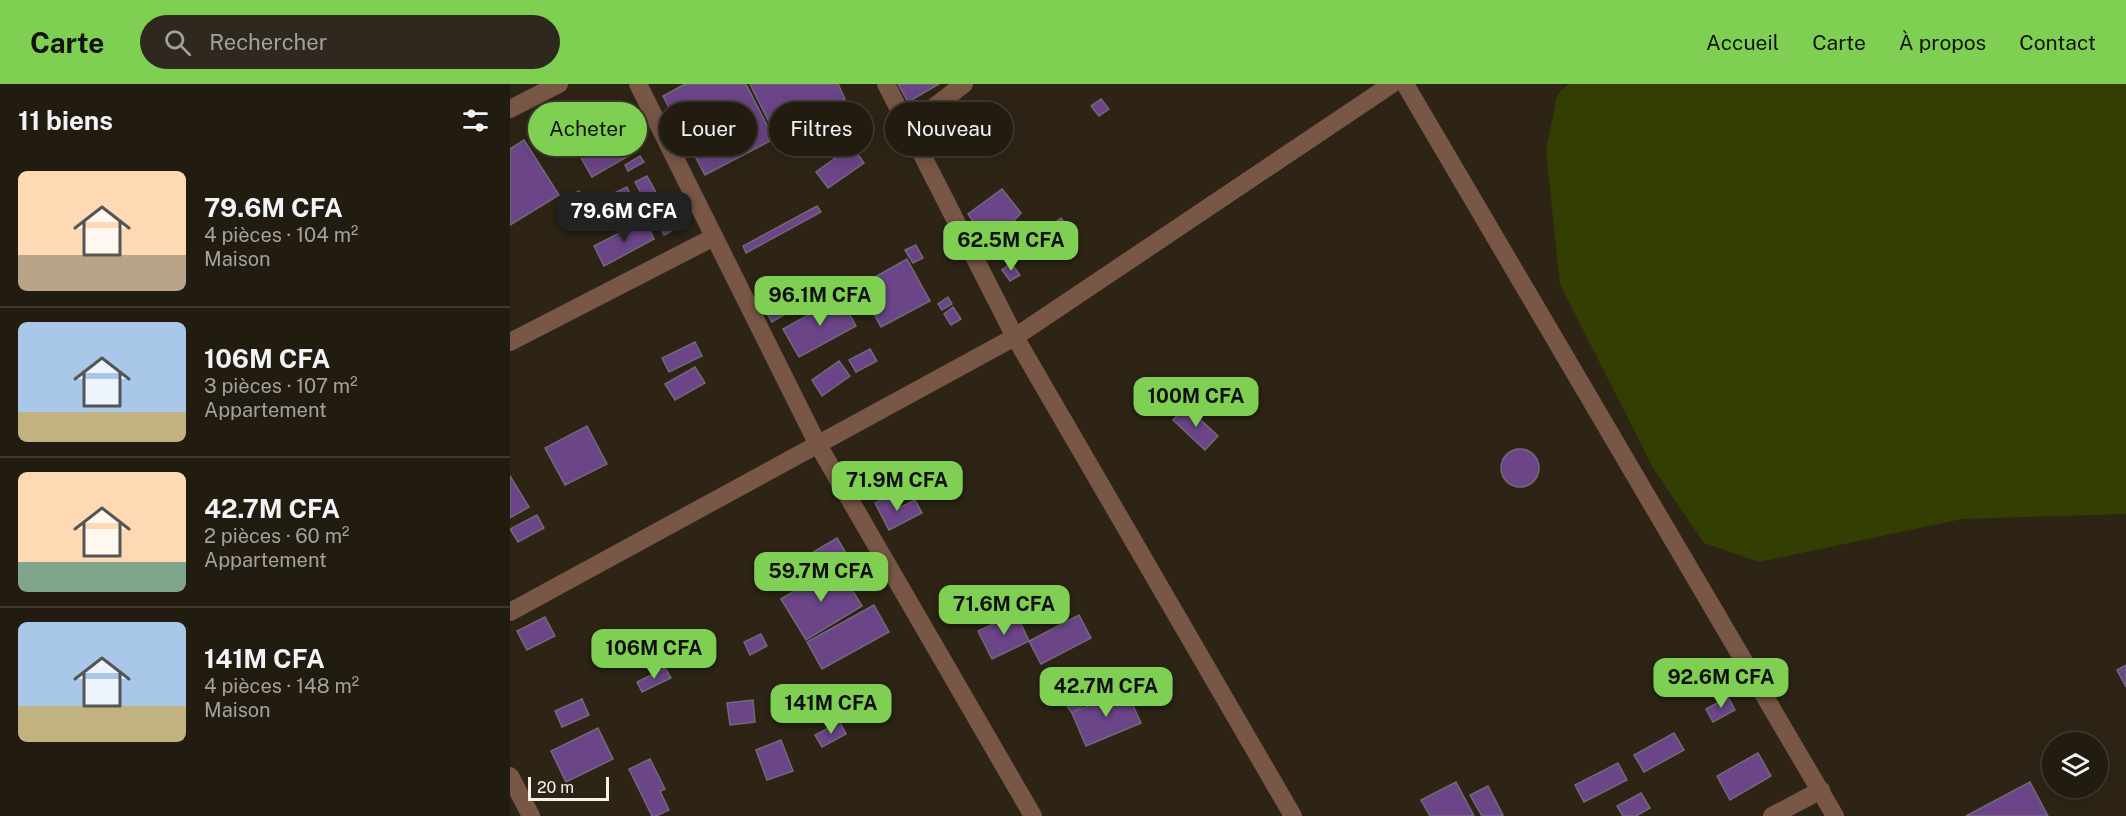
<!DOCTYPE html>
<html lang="fr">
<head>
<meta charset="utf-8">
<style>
  body { margin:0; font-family:"Public Sans",sans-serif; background:#2e281e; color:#f1f3f6; height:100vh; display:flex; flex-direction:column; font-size:22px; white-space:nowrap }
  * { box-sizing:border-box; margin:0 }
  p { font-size:20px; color:#a2a19f }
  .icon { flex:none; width:33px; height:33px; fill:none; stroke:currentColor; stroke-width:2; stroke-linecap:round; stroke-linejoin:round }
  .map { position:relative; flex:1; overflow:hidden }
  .panel { display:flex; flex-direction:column; background:#221b10; width:510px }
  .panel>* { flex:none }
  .guide { position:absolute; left:18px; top:18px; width:570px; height:54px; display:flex; gap:12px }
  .buttons { position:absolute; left:1532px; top:648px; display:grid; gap:12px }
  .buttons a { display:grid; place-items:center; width:66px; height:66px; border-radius:50%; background:#221b10; box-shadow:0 3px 15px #0003,0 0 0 2px #3f3930; font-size:30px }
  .scale { position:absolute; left:18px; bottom:15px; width:81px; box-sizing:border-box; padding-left:6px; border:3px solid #f6f0e6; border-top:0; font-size:16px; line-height:21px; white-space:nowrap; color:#f6f0e6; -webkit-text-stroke:4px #2d2415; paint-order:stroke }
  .price { position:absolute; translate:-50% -51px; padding:0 14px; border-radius:12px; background:#7fd052; color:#111; font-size:20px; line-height:39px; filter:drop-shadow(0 2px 3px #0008) }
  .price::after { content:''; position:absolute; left:50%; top:36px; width:18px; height:14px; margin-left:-9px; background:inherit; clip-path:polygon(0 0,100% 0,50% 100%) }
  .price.on { background:#222; color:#fff }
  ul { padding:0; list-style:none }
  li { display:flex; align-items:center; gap:18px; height:150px; padding:0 18px }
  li+li { border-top:2px solid #3f3930 }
  li span { display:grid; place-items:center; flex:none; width:168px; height:120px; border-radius:9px; color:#555 }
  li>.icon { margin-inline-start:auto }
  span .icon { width:72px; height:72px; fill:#fffc; stroke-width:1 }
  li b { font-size:26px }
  h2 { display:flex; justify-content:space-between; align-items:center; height:72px; padding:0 18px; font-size:26px }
  .chip { padding:0 21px; border-radius:27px; background:#221b10; box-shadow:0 3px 15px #0003,0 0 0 2px #3f3930; font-size:21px; line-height:54px }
  .chip.on { background:#7fd052; color:#111 }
  header { display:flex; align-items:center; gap:36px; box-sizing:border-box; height:84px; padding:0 30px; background:#7fd052; color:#111 }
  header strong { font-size:28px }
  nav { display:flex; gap:33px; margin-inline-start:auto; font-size:21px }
  .search { width:420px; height:54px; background:#2e281e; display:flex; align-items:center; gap:15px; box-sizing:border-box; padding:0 21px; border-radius:33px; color:#a2a19f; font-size:22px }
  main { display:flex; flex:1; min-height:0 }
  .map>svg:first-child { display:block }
  .green { fill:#333e02 }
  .building { fill:#6b4588; stroke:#72697a; stroke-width:1.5 }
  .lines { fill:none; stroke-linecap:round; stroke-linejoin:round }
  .minor { stroke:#785746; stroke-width:18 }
</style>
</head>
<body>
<header>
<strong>Carte</strong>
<div class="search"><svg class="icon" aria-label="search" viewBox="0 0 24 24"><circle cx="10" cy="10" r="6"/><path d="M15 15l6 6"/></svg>Rechercher</div>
<nav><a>Accueil</a><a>Carte</a><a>À propos</a><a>Contact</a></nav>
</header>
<main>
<section class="panel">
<h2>11 biens<svg class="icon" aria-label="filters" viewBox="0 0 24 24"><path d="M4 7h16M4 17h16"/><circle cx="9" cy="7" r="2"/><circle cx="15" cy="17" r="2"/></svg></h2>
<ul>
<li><span style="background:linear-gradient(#ffd9b3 70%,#b9a48a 0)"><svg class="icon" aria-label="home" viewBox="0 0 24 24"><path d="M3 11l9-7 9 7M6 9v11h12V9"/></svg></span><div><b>79.6M CFA</b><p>4 pièces · 104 m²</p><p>Maison</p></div></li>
<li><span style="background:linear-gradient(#a9c7e8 75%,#c2b280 0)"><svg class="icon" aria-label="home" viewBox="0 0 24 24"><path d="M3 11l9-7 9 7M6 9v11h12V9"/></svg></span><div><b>106M CFA</b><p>3 pièces · 107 m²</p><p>Appartement</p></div></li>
<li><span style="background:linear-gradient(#ffd9b3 75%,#7fa58c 0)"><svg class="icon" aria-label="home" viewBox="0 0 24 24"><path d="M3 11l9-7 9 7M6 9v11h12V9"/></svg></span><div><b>42.7M CFA</b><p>2 pièces · 60 m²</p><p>Appartement</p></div></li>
<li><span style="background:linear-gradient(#a9c7e8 70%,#c2b280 0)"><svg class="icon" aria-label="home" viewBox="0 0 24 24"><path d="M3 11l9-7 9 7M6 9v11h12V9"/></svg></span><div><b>141M CFA</b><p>4 pièces · 148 m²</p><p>Maison</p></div></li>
</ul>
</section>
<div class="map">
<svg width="1616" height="732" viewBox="0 0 1616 732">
  <rect width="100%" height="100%" fill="#2d2415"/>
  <path class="green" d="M1058,0H1616V430L1452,435L1249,478L1194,459L1143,384L1050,200L1036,67L1047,11Z"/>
  <g class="building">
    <path d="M175,0H236L264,55L195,91L153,12Z"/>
    <path d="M240,0H328L335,15L265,50Z"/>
    <path d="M388,0H429L398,18Z"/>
    <path d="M591,15L599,25L589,32L581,22Z"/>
    <path d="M83,35L91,50L66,64L58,49Z"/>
    <path d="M111,41L127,67L82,93L67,67Z"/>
    <path d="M450,41L458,53L448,59L441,47Z"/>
    <path d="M14,56L49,111L0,141V65Z"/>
    <path d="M342,62L354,79L318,104L306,88Z"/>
    <path d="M130,72L134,78L118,87L115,81Z"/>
    <path d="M137,92L166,145L154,151L125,98Z"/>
    <path d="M117,103L127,124L97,138L87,117Z"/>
    <path d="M492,105L511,129L502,139L507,145L481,166L458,130Z"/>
    <path d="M69,107L81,129L72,134L59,112Z"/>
    <path d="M307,122L311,128L236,169L233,162Z"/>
    <path d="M551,134L565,153L550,164L536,145Z"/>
    <path d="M134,136L144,155L94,182L84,162Z"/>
    <path d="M406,161L413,174L403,179L395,166Z"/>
    <path d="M397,175L420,217L371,243L349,202Z"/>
    <path d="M501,179L510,191L500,197L492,186Z"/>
    <path d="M260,200L277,229L262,238L245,209Z"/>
    <path d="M341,200L354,223L345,228L332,205Z"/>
    <path d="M330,213L346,242L289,273L273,245Z"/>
    <path d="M438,213L442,220L432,226L428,220Z"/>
    <path d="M443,223L451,235L441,241L434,230Z"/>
    <path d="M185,258L192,272L159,288L152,274Z"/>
    <path d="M360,265L367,277L346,288L339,276Z"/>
    <path d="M329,277L340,292L312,312L302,296Z"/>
    <path d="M185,283L195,299L165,316L155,300Z"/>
    <path d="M676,322L708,352L695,366L663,336Z"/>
    <path d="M77,342L97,380L55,401L35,364Z"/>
    <circle cx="1010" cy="384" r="19"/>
    <path d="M0,392L19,423L0,434Z"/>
    <path d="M380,411L387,425L405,416L412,429L379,446L365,419Z"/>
    <path d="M27,431L34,444L8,458L0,445Z"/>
    <path d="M327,454L336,469L304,488L295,473Z"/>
    <path d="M327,481L352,522L296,556L271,515Z"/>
    <path d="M364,521L379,548L312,585L297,558Z"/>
    <path d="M506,529L519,557L482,575L468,547Z"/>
    <path d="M569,531L581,554L531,580L519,557Z"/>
    <path d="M35,533L45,552L17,566L7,547Z"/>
    <path d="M251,550L257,562L240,571L234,558Z"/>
    <path d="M1616,581V603L1607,586Z"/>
    <path d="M155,584L161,594L132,608L127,598Z"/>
    <path d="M616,606L631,639L576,662L562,629Z"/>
    <path d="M566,609L574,621L562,629L553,617Z"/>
    <path d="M1218,613L1225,626L1203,638L1196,625Z"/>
    <path d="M72,615L79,631L52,643L45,627Z"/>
    <path d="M243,616L245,638L220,641L217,619Z"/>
    <path d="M321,621L328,636L317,641L309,627Z"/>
    <path d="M330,638L336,650L312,663L305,651Z"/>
    <path d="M88,644L103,675L56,698L41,667Z"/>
    <path d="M1164,649L1174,666L1134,688L1124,671Z"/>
    <path d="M271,656L283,687L257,696L246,666Z"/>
    <path d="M1248,669L1261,692L1220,716L1207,692Z"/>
    <path d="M140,675L155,705L150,707L159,726L146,732H142L119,685Z"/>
    <path d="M1587,675H1589L1597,690L1587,696Z"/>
    <path d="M1108,679L1117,696L1074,718L1065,701Z"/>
    <path d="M946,698L964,732H920L911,716Z"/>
    <path d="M1520,698L1538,732H1456Z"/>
    <path d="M978,702L993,731L991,732H972L960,711Z"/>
    <path d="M1131,709L1140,724L1126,732H1113L1107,722Z"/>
  </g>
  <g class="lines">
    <g class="minor">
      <path d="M128,0L307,359L523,732"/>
      <path d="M376,0L505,253L783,732"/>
      <path d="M895,0L1325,732"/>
      <path d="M0,25L49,0"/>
      <path d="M399,42L454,0"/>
      <path d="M0,258L204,153"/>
      <path d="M0,528L505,253L882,0"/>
      <path d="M0,692L21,732"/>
      <path d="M1262,732L1311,706"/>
    </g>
  </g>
</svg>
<div class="buttons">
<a><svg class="icon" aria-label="layers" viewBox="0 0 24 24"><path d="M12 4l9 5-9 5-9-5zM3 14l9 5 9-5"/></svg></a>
</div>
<div class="scale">20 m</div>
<b class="price on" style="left:114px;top:159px">79.6M CFA</b>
<b class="price" style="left:501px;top:188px">62.5M CFA</b>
<b class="price" style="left:310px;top:243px">96.1M CFA</b>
<b class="price" style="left:686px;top:344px">100M CFA</b>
<b class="price" style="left:387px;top:428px">71.9M CFA</b>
<b class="price" style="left:311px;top:519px">59.7M CFA</b>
<b class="price" style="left:494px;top:552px">71.6M CFA</b>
<b class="price" style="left:144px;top:596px">106M CFA</b>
<b class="price" style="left:1211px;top:625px">92.6M CFA</b>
<b class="price" style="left:596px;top:634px">42.7M CFA</b>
<b class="price" style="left:321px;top:651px">141M CFA</b>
<div class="guide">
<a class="chip on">Acheter</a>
<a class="chip">Louer</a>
<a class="chip">Filtres</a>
<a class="chip">Nouveau</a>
</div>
</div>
</main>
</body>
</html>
